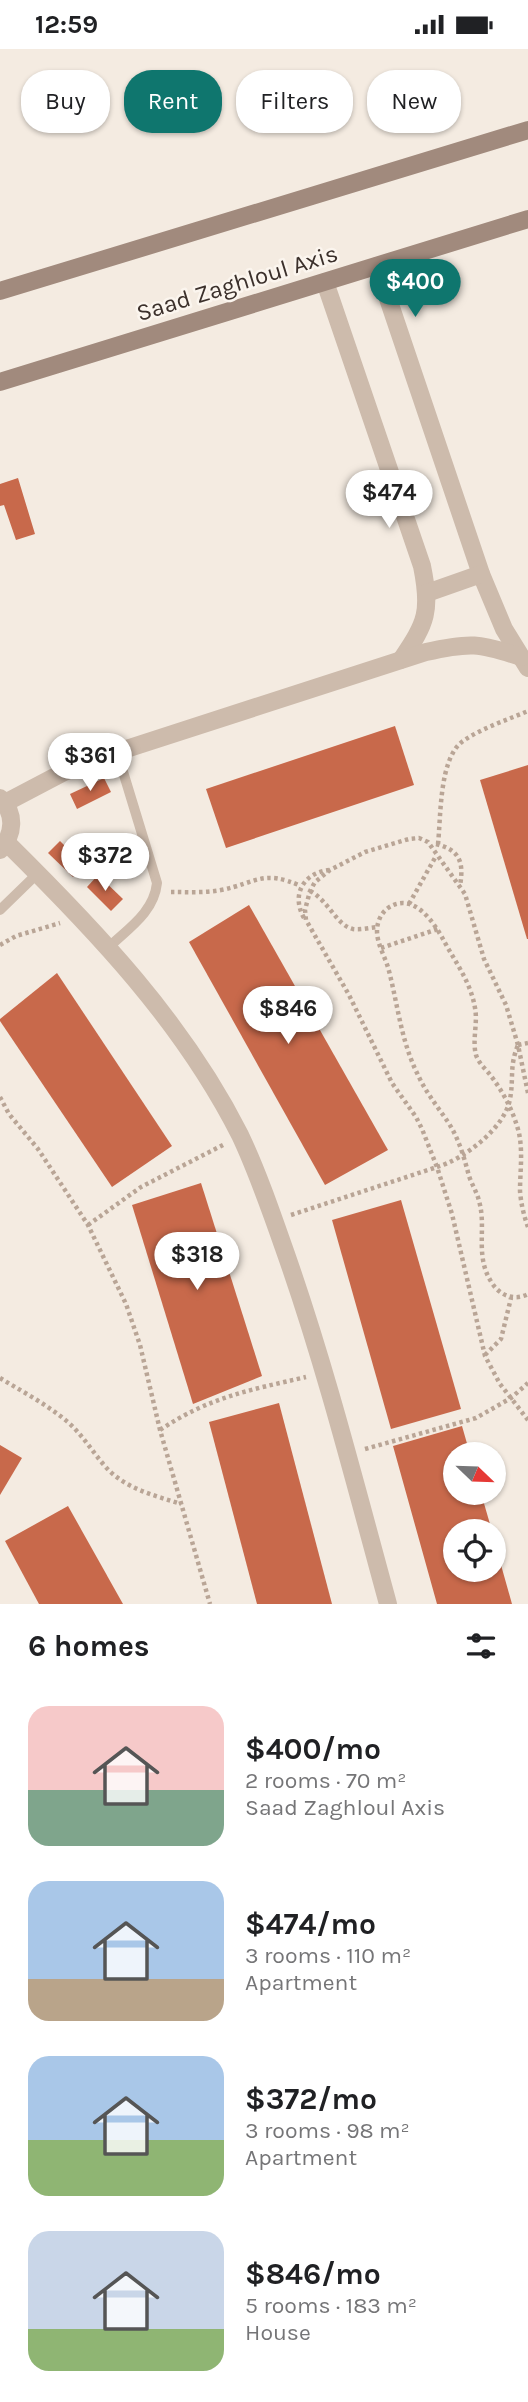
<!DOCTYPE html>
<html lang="en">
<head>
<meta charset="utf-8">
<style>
  body { margin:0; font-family:Karla,sans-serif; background:#f6f6f6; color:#202124; height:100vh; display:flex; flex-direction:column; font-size:26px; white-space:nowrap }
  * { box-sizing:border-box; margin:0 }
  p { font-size:23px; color:#757577 }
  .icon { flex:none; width:38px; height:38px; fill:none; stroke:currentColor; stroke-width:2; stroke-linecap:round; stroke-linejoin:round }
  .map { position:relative; height:1555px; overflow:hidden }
  .panel { display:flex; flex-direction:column; background:#fff; flex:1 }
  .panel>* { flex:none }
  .hud { position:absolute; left:21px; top:21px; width:486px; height:63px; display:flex; gap:14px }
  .needle { width:46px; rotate:113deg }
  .fabs { position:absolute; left:443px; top:1393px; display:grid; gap:14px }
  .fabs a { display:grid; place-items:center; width:63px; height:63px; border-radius:50%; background:#fff; box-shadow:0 2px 5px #0004; font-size:35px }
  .price { position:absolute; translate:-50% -60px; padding:0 16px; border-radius:24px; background:#fff; color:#222; font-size:23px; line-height:46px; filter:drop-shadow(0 2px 4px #0008) }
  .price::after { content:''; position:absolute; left:50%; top:42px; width:21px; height:16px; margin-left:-10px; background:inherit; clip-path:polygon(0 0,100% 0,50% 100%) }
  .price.on { background:#0f766e; color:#fff }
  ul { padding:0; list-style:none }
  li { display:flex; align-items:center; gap:21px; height:175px; padding:0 28px }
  li span { display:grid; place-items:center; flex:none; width:196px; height:140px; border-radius:21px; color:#555 }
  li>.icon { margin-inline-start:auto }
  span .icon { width:84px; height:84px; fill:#fffc; stroke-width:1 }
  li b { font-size:30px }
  h2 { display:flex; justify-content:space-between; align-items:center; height:84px; padding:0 28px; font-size:30px }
  .tag { padding:0 24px; border-radius:28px; background:#fff; box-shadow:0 2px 5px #0004; font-size:24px; line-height:63px }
  .tag.on { background:#0f766e; color:#fff }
  .status { display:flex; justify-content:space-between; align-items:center; height:49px; padding:0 35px; background:#fff; direction:ltr }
  .status svg { height:19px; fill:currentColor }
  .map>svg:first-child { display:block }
  .building { fill:#c8694b }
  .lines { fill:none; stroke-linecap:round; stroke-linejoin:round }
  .path { stroke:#b9a596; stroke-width:4.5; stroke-dasharray:3.5 3.5; stroke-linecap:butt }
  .service { stroke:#cdbbac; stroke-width:10 }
  .minor { stroke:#cdbbac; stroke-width:18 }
  .secondary { stroke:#a18a7d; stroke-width:18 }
  .path-bridge { stroke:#b9a596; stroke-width:4.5; stroke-dasharray:3.5 3.5; stroke-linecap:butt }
  .labels { text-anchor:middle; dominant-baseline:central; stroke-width:5; stroke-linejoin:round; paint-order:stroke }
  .street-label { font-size:24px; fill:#3b302b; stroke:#fbf5ee }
</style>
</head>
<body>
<div class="status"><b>12:59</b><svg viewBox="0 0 49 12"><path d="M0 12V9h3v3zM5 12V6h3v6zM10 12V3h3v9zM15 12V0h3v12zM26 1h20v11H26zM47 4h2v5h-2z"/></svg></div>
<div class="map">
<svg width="528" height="1555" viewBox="0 0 528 1555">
  <rect width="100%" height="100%" fill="#f4ebe1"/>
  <g class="building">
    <path d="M18,429L35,485L16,491L4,456L0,457V435Z"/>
    <path d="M395,677L414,736L226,799L206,740Z"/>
    <path d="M528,716V890H527L480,731Z"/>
    <path d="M104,729L111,743L77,760L70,745Z"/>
    <path d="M60,792L84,816L73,828L48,804Z"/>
    <path d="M98,826L123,850L111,862L87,838Z"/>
    <path d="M249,856L388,1101L325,1136L189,893Z"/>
    <path d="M57,924L172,1097L112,1138L0,972V970Z"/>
    <path d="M201,1134L262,1327L193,1355L132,1156Z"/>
    <path d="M401,1151L461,1360L391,1380L332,1171Z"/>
    <path d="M279,1354L332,1555H257L209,1373Z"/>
    <path d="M462,1377L470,1405H455V1444H481L492,1482H455V1521H494V1491L512,1555H437L393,1397Z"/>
    <path d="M0,1396L22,1409L0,1446Z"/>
    <path d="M68,1457L123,1555H39L5,1492Z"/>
  </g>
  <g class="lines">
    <g class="path">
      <path d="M436,795C460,801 464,813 460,837"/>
      <path d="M438,795C441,767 439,709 463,692C482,679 507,671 528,662"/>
      <path d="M310,842C328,851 337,877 353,880C360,881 369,879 377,878"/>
      <path d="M171,843C187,843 205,844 221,841C257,834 262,820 301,837"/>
      <path d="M409,855L436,807"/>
      <path d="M304,869C291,846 303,824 329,821"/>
      <path d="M0,896L16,887L60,874"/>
      <path d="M381,899L438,880"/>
      <path d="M518,996L528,994"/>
      <path d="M528,1044L518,996L506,956L484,910L465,845L428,793L419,789L409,790L365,803L330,821L315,833L310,842L305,861L306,871L349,946L392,1034L416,1068L422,1080L437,1118L452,1165L485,1307L500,1335L528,1371"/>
      <path d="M0,1048L9,1065L38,1100L88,1176L126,1255L140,1296L160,1381L210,1555"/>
      <path d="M291,1166L437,1118"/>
      <path d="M88,1176L141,1138L223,1096"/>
      <path d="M528,1178C524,1167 521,1155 520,1142C520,1123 523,1104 519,1084C514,1064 504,1044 491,1027C486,1020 479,1015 476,1006C472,991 478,974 475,959C471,934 456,914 444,892C434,873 413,842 388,859C381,864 377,873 377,882C377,896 386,909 389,922C398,957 401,991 417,1024C425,1042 437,1057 448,1073C459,1090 464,1108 469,1127C472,1136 477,1143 479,1152C487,1179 474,1207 492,1234C500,1247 515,1252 528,1245"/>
      <path d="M485,1306L501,1290L511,1249"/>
      <path d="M0,1329C23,1343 48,1356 69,1374C83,1387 92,1402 104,1416C123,1439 153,1446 181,1455"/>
      <path d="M160,1381C209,1348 250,1341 306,1328"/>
      <path d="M365,1400L476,1369L511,1349L528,1334"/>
    </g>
    <g class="service">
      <path d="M0,861L38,824"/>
      <path d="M109,898C129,879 154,863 157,834L117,703"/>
    </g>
    <g class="minor">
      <path d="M377,217L481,525L504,580L528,619"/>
      <path d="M325,233L422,517C431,562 427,573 401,611"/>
      <path d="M427,544L481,525"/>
      <path d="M0,749C16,765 14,785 0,801"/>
      <path d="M5,754L64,723L117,703L426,603C470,593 479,594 521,608"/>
      <path d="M7,794C96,882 183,973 240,1086C258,1124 272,1165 286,1205C326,1319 356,1438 388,1555"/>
    </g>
    <g class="secondary">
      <path d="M0,242L528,81"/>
      <path d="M0,333L528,170"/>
    </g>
    <path class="path-bridge" d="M437,1118C464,1110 505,1079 510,1050C514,1029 509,1018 518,996"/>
  </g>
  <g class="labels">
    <g class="street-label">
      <text transform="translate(237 234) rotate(-17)">Saad Zaghloul Axis</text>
    </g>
  </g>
</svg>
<div class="fabs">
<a><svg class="needle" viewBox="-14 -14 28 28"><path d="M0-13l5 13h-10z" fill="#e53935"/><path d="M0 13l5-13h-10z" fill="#757577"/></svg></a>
<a><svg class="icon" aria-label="locate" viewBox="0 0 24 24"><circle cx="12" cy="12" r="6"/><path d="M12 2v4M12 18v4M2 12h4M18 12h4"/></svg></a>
</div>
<b class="price on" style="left:415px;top:270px">$400</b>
<b class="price" style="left:389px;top:481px">$474</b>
<b class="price" style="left:90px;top:744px">$361</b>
<b class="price" style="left:105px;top:844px">$372</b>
<b class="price" style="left:288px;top:997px">$846</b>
<b class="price" style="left:197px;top:1243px">$318</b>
<div class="hud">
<a class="tag">Buy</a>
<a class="tag on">Rent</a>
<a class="tag">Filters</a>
<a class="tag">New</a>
</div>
</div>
<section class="panel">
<h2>6 homes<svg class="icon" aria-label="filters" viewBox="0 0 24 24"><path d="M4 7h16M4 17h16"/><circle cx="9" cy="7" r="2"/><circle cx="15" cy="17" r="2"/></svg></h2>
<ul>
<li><span style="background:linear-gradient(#f6c9c9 60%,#7fa58c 0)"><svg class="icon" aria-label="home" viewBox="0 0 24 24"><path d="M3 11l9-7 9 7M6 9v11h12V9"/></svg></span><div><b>$400/mo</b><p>2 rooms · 70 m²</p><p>Saad Zaghloul Axis</p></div></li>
<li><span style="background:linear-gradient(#a9c7e8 70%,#b9a48a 0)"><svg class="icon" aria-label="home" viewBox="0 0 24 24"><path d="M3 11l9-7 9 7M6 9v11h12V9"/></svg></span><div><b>$474/mo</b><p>3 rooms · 110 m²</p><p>Apartment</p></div></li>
<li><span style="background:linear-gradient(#a9c7e8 60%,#8fb573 0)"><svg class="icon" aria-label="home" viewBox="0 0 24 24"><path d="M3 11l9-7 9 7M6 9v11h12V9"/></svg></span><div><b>$372/mo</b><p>3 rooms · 98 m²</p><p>Apartment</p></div></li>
<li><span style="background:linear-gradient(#c9d6e8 70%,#8fb573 0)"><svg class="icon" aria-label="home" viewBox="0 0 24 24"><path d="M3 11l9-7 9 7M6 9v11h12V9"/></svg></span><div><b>$846/mo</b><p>5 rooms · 183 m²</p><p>House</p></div></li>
</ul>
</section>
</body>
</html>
